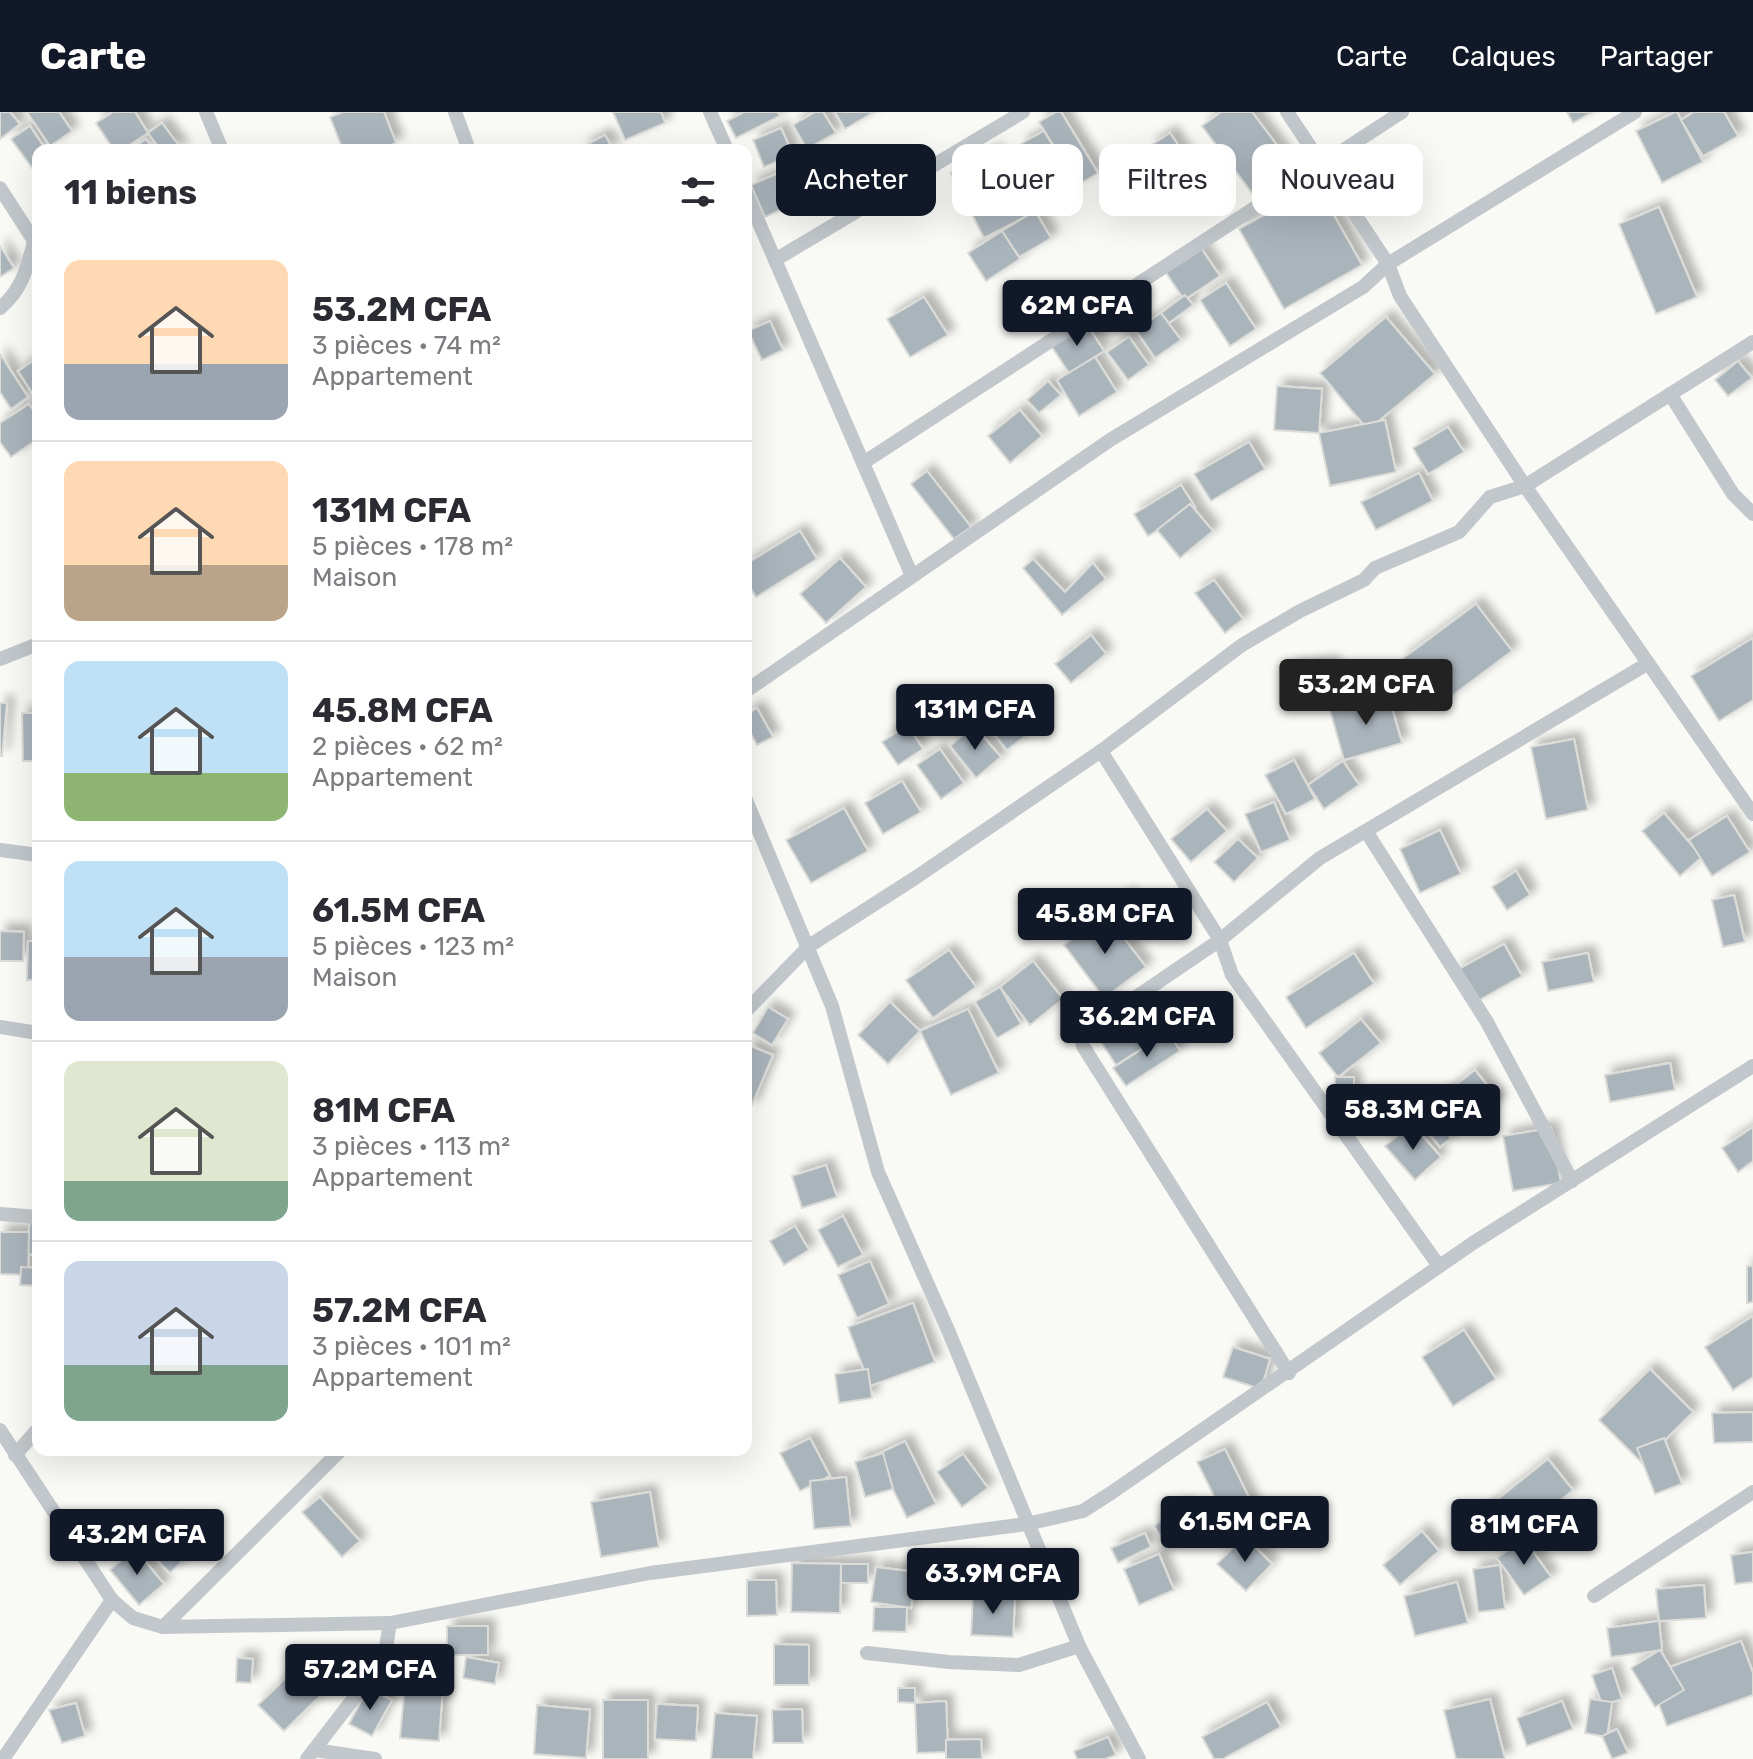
<!DOCTYPE html>
<html lang="fr">
<head>
<meta charset="utf-8">
<style>
  body { margin:0; font-family:Rubik,sans-serif; background:#f7f7f7; color:#2b2b33; height:100vh; display:flex; flex-direction:column; font-size:30px; white-space:nowrap }
  * { box-sizing:border-box; margin:0 }
  p { font-size:26px; color:#7c7c81 }
  .icon { flex:none; width:44px; height:44px; fill:none; stroke:currentColor; stroke-width:2; stroke-linecap:round; stroke-linejoin:round }
  .map { position:relative; flex:1; overflow:hidden }
  .side { position:absolute; left:32px; top:32px; width:720px; height:1312px; display:flex; flex-direction:column; background:#fff; border-radius:16px; box-shadow:0 8px 32px #0002 }
  .side>* { flex:none }
  .top-card { position:absolute; left:776px; top:32px; width:760px; height:72px; display:flex; gap:16px }
  .price { position:absolute; translate:-50% -68px; padding:0 18px; border-radius:8px; background:#111827; color:#fff; font-size:26px; line-height:52px; filter:drop-shadow(0 2px 4px #0008) }
  .price::after { content:''; position:absolute; left:50%; top:48px; width:24px; height:18px; margin-left:-12px; background:inherit; clip-path:polygon(0 0,100% 0,50% 100%) }
  .price.on { background:#222; color:#fff }
  ul { padding:0; list-style:none }
  li { display:flex; align-items:center; gap:24px; height:200px; padding:0 32px }
  li+li { border-top:2px solid #e1e1e2 }
  li span { display:grid; place-items:center; flex:none; width:224px; height:160px; border-radius:16px; color:#555 }
  li>.icon { margin-inline-start:auto }
  span .icon { width:96px; height:96px; fill:#fffc; stroke-width:1 }
  li b { font-size:34px }
  h2 { display:flex; justify-content:space-between; align-items:center; height:96px; padding:0 32px; font-size:34px }
  .chip { padding:0 28px; border-radius:16px; background:#fff; box-shadow:0 8px 32px #0002; font-size:28px; line-height:72px }
  .chip.on { background:#111827; color:#fff }
  header { display:flex; align-items:center; gap:48px; box-sizing:border-box; height:112px; padding:0 40px; background:#111827; color:#fff }
  header strong { font-size:38px }
  nav { display:flex; gap:44px; margin-inline-start:auto; font-size:28px }
  .map>svg:first-child { display:block }
  .building { fill:#aab4bb; stroke:#dbdbd8; stroke-width:2; filter:url(#shadow) }
  .lines { fill:none; stroke-linecap:round; stroke-linejoin:round }
  .minor { stroke:#c2c7cb; stroke-width:14 }
</style>
</head>
<body>
<header>
<strong>Carte</strong>
<nav><a>Carte</a><a>Calques</a><a>Partager</a></nav>
</header>
<div class="map">
<svg width="1753" height="1647" viewBox="0 0 1753 1647">
  <defs>
    <filter id="shadow"><feDropShadow dx="7" dy="-7" stdDeviation="4" flood-color="#0004"/></filter>
  </defs>
  <rect width="100%" height="100%" fill="#f9f9f6"/>
  <g class="building">
    <path d="M0,0H10L20,12L0,27Z"/>
    <path d="M27,0H59L72,19L50,34Z"/>
    <path d="M113,0H135L148,21L122,38H114L96,11Z"/>
    <path d="M343,0H384L396,31L379,38H343L330,5Z"/>
    <path d="M613,0H661L665,11L625,28Z"/>
    <path d="M744,0H778L780,4L736,26L727,9Z"/>
    <path d="M815,0H823L836,21L807,37L793,13Z"/>
    <path d="M835,0H874L845,17Z"/>
    <path d="M1056,0H1061L1098,61L1078,73L1039,10Z"/>
    <path d="M1221,0H1252L1294,56L1255,85L1202,14Z"/>
    <path d="M1567,0H1593L1573,11Z"/>
    <path d="M1675,0H1677L1703,50L1662,71L1636,19Z"/>
    <path d="M1694,0H1724L1738,24L1703,44L1681,8Z"/>
    <path d="M162,11L182,38H161L148,21Z"/>
    <path d="M30,14L46,38H38V64L11,27Z"/>
    <path d="M781,16L793,43L764,55L753,28Z"/>
    <path d="M1044,19L1066,56L1044,70L1021,32Z"/>
    <path d="M1170,21L1188,48L1168,60L1150,34Z"/>
    <path d="M605,23L613,38H583L582,35Z"/>
    <path d="M146,27L153,38H130Z"/>
    <path d="M994,39L1027,104L984,126L951,61Z"/>
    <path d="M792,55L806,87L765,105L751,73Z"/>
    <path d="M847,58L859,83L837,94L825,68Z"/>
    <path d="M1317,73L1362,153L1284,197L1239,117Z"/>
    <path d="M1659,95L1697,185L1656,202L1619,112Z"/>
    <path d="M1035,99L1051,126L1019,145L1002,119Z"/>
    <path d="M1002,119L1020,147L986,169L968,141Z"/>
    <path d="M0,134L14,156L0,165Z"/>
    <path d="M1201,136L1220,164L1184,188L1165,159Z"/>
    <path d="M1226,171L1256,217L1230,234L1200,188Z"/>
    <path d="M1185,183L1193,193L1169,211L1161,201Z"/>
    <path d="M924,185L948,223L910,245L887,207Z"/>
    <path d="M1161,201L1181,228L1155,246L1136,218Z"/>
    <path d="M1386,205L1435,262L1368,318L1320,261Z"/>
    <path d="M770,209L783,238L762,248L748,219Z"/>
    <path d="M1085,210L1104,239L1069,261L1050,232Z"/>
    <path d="M1129,225L1149,253L1128,268L1107,240Z"/>
    <path d="M0,242L28,285L11,297L0,280Z"/>
    <path d="M1095,245L1117,280L1079,304L1057,268Z"/>
    <path d="M38,246V279L33,282L18,259Z"/>
    <path d="M1738,249L1752,266L1728,284L1715,268Z"/>
    <path d="M1048,269L1061,283L1039,301L1027,288Z"/>
    <path d="M1277,274L1322,277L1319,321L1274,318Z"/>
    <path d="M29,292L38,305V327L11,345L0,330V311Z"/>
    <path d="M1020,298L1042,324L1010,351L988,324Z"/>
    <path d="M1385,308L1396,360L1330,374L1319,321Z"/>
    <path d="M1448,315L1464,340L1428,362L1413,336Z"/>
    <path d="M1249,330L1265,357L1211,389L1194,362Z"/>
    <path d="M927,359L971,415L954,427L911,372Z"/>
    <path d="M1419,361L1433,389L1376,418L1361,390Z"/>
    <path d="M1181,373L1195,395L1148,424L1134,402Z"/>
    <path d="M1190,392L1213,419L1180,446L1157,418Z"/>
    <path d="M800,419L817,447L756,485L746,469V452Z"/>
    <path d="M840,446L866,475L826,511L800,482Z"/>
    <path d="M1033,447L1065,480L1093,451L1106,467L1062,503L1023,456Z"/>
    <path d="M1214,468L1243,507L1225,521L1195,481Z"/>
    <path d="M1476,492L1512,539L1437,595L1401,548Z"/>
    <path d="M1091,523L1106,542L1071,571L1055,552Z"/>
    <path d="M1753,526V588L1719,609L1691,564Z"/>
    <path d="M1332,551L1335,578L1291,583L1288,556Z"/>
    <path d="M1388,582L1402,631L1344,648L1330,598Z"/>
    <path d="M1009,589L1033,618L1007,638L984,609Z"/>
    <path d="M0,591H7L2,644H0Z"/>
    <path d="M757,596L773,625L757,633L746,613V602Z"/>
    <path d="M22,601H38V649H23Z"/>
    <path d="M907,613L923,637L898,653L882,630Z"/>
    <path d="M974,614L1001,645L976,666L950,634Z"/>
    <path d="M1574,627L1588,698L1546,707L1531,635Z"/>
    <path d="M940,637L964,671L941,687L917,653Z"/>
    <path d="M1294,648L1315,687L1286,702L1265,663Z"/>
    <path d="M1343,649L1359,673L1324,697L1308,673Z"/>
    <path d="M902,669L921,700L883,722L865,691Z"/>
    <path d="M1274,690L1290,728L1261,740L1245,702Z"/>
    <path d="M844,696L868,739L811,771L786,728Z"/>
    <path d="M1207,697L1227,719L1191,750L1171,727Z"/>
    <path d="M1664,701L1702,745L1680,764L1642,719Z"/>
    <path d="M1727,704L1750,740L1712,764L1689,728Z"/>
    <path d="M1440,718L1461,762L1420,781L1400,737Z"/>
    <path d="M1238,727L1258,746L1234,770L1214,750Z"/>
    <path d="M1516,759L1530,783L1507,798L1492,775Z"/>
    <path d="M1127,783L1147,806L1124,826L1103,802Z"/>
    <path d="M1734,783L1745,830L1723,835L1712,788Z"/>
    <path d="M1105,802L1146,855L1104,886L1064,833Z"/>
    <path d="M0,819L24,820L23,849H0Z"/>
    <path d="M28,829H38V868H27Z"/>
    <path d="M1504,832L1522,864L1474,891L1455,859Z"/>
    <path d="M949,838L976,875L933,906L906,868Z"/>
    <path d="M1354,841L1374,872L1306,916L1286,885Z"/>
    <path d="M1588,841L1594,870L1548,879L1542,850Z"/>
    <path d="M1033,849L1063,887L1030,913L1000,875Z"/>
    <path d="M1000,875L1021,912L997,926L975,890Z"/>
    <path d="M1141,885L1165,922L1116,953L1092,916Z"/>
    <path d="M890,890L920,919L888,952L858,923Z"/>
    <path d="M768,895L788,907L772,933L753,921Z"/>
    <path d="M968,897L999,961L951,983L920,919Z"/>
    <path d="M1361,907L1381,931L1338,965L1319,941Z"/>
    <path d="M1168,920L1180,939L1126,974L1113,956Z"/>
    <path d="M748,933L773,943L751,995L746,993Z"/>
    <path d="M1670,951L1675,978L1610,990L1605,963Z"/>
    <path d="M1475,958L1500,989L1460,1022L1434,990Z"/>
    <rect x="1335" y="965" width="19" height="19"/>
    <path d="M1428,998L1451,1026L1440,1035L1417,1007Z"/>
    <path d="M1412,1012L1441,1045L1415,1068L1385,1034Z"/>
    <path d="M1753,1015V1049L1738,1060L1722,1036Z"/>
    <path d="M1551,1016L1561,1071L1513,1079L1503,1024Z"/>
    <path d="M826,1053L837,1085L802,1096L792,1064Z"/>
    <path d="M843,1104L863,1143L838,1155L818,1118Z"/>
    <path d="M30,1109L38,1110V1143L26,1142Z"/>
    <path d="M795,1114L809,1138L784,1153L770,1129Z"/>
    <path d="M0,1120H29L28,1163L0,1162Z"/>
    <path d="M870,1149L889,1192L857,1206L838,1163Z"/>
    <path d="M1747,1154H1753V1190L1747,1191Z"/>
    <path d="M21,1155L38,1156V1174L20,1173Z"/>
    <path d="M913,1191L935,1250L870,1274L848,1215Z"/>
    <path d="M1753,1204V1265L1733,1278L1705,1235Z"/>
    <path d="M1464,1218L1496,1267L1453,1294L1422,1245Z"/>
    <path d="M1233,1235L1270,1247L1261,1277L1223,1265Z"/>
    <path d="M868,1257L872,1286L839,1291L835,1262Z"/>
    <path d="M1650,1257L1693,1300L1642,1351L1599,1308Z"/>
    <path d="M1753,1300V1330L1714,1331L1712,1301Z"/>
    <path d="M810,1326L830,1364L800,1379L780,1341Z"/>
    <path d="M1664,1326L1682,1372L1655,1382L1637,1336Z"/>
    <path d="M905,1329L936,1392L907,1406L876,1343Z"/>
    <path d="M1225,1337L1258,1404L1231,1418L1197,1350Z"/>
    <path d="M883,1341L893,1377L865,1385L855,1350Z"/>
    <path d="M963,1342L988,1376L962,1395L937,1360Z"/>
    <path d="M1548,1347L1573,1378L1503,1434L1478,1403Z"/>
    <path d="M846,1365L851,1414L814,1417L810,1369Z"/>
    <path d="M650,1380L659,1435L601,1445L591,1390Z"/>
    <path d="M320,1385L360,1429L342,1445L302,1400Z"/>
    <path d="M1182,1393L1193,1406L1163,1428L1154,1414Z"/>
    <path d="M169,1409L196,1436L170,1461L143,1434Z"/>
    <path d="M1422,1419L1439,1439L1400,1473L1383,1453Z"/>
    <path d="M1145,1421L1151,1435L1118,1451L1111,1436Z"/>
    <path d="M1244,1424L1272,1452L1246,1479L1217,1452Z"/>
    <path d="M1524,1427L1551,1465L1524,1483L1497,1446Z"/>
    <path d="M135,1437L164,1472L139,1493L110,1458Z"/>
    <path d="M1753,1440V1470L1735,1472L1731,1443Z"/>
    <path d="M1159,1442L1174,1478L1139,1493L1124,1457Z"/>
    <path d="M933,1448H975L976,1480H933Z"/>
    <path d="M792,1451L841,1452L840,1501L791,1500Z"/>
    <rect x="841" y="1452" width="27" height="19"/>
    <path d="M1500,1453L1505,1497L1478,1500L1473,1457Z"/>
    <path d="M876,1455L916,1460L911,1496L871,1490Z"/>
    <path d="M747,1468H776L777,1503L747,1504Z"/>
    <path d="M1457,1470L1468,1511L1415,1524L1404,1484Z"/>
    <path d="M1704,1473L1706,1506L1659,1509L1656,1477Z"/>
    <path d="M973,1484L1015,1486L1013,1525L971,1523Z"/>
    <path d="M874,1495H907L906,1520L873,1519Z"/>
    <path d="M1659,1509L1662,1538L1611,1545L1607,1516Z"/>
    <rect x="447" y="1514" width="41" height="29"/>
    <path d="M1741,1529L1753,1561V1583L1667,1614L1648,1563Z"/>
    <path d="M774,1532L809,1533V1573H774Z"/>
    <path d="M1660,1538L1684,1578L1655,1595L1631,1556Z"/>
    <path d="M466,1545L499,1551L495,1572L463,1566Z"/>
    <path d="M237,1546L253,1547L251,1571L236,1570Z"/>
    <path d="M1612,1556L1622,1587L1602,1593L1592,1563Z"/>
    <path d="M294,1558L320,1584L284,1619L258,1593Z"/>
    <path d="M411,1558V1572L377,1573L376,1559Z"/>
    <path d="M405,1571L443,1574L439,1629L400,1626Z"/>
    <path d="M368,1576L392,1588L372,1624L349,1612Z"/>
    <path d="M898,1576H915V1591L898,1590Z"/>
    <path d="M1490,1587L1505,1647H1456L1444,1598Z"/>
    <path d="M1590,1587L1612,1590L1607,1625L1585,1621Z"/>
    <rect x="603" y="1588" width="45" height="59"/>
    <path d="M946,1589L948,1640L917,1641L915,1591Z"/>
    <path d="M1562,1589L1573,1617L1527,1634L1517,1606Z"/>
    <path d="M1267,1590L1281,1615L1223,1647H1214L1202,1625Z"/>
    <path d="M76,1591L85,1624L62,1631L49,1598Z"/>
    <path d="M657,1592L698,1594L696,1629L655,1627Z"/>
    <path d="M537,1593L590,1598L586,1646L534,1642Z"/>
    <path d="M802,1597L803,1631H773L772,1598Z"/>
    <path d="M715,1601L757,1604L753,1647H711Z"/>
    <path d="M1617,1617L1628,1641L1612,1647L1602,1624Z"/>
    <path d="M1108,1625L1116,1643L1105,1647H1077L1074,1639Z"/>
    <path d="M981,1627L982,1647H946V1628Z"/>
  </g>
  <g class="lines">
    <g class="minor">
      <path d="M206,0L222,38"/>
      <path d="M455,0L469,38"/>
      <path d="M710,0L727,38"/>
      <path d="M1287,0L1388,152L1400,184L1525,374L1753,702"/>
      <path d="M0,76L38,135"/>
      <path d="M746,81L912,464"/>
      <path d="M775,148L1023,0"/>
      <path d="M0,196C22,178 27,156 34,130"/>
      <path d="M1670,282L1733,382L1753,402"/>
      <path d="M863,351L1402,0"/>
      <path d="M0,547L38,532"/>
      <path d="M746,579L1110,328L1363,175L1388,152L1635,0"/>
      <path d="M1101,639L1220,828L1232,863L1439,1154"/>
      <path d="M746,688L832,894L878,1060L948,1218L1079,1534L1139,1647"/>
      <path d="M1366,719L1487,910L1572,1069"/>
      <path d="M0,738L38,743"/>
      <path d="M746,899L809,834L915,766L1101,639L1242,533L1300,499L1364,468L1375,456L1459,420L1490,385L1525,374L1753,230"/>
      <path d="M0,915L38,921"/>
      <path d="M0,1102L38,1105"/>
      <path d="M1289,1261L1083,934L1081,925L1089,917L1220,828L1320,746L1647,552"/>
      <path d="M0,1318L112,1488L133,1506L163,1515L390,1511L650,1461L1027,1412L1083,1399L1111,1381L1473,1131L1753,954"/>
      <path d="M15,1343L38,1317"/>
      <path d="M1594,1484L1753,1380"/>
      <path d="M163,1515L341,1338"/>
      <path d="M867,1541L949,1550L1019,1553L1079,1534"/>
      <path d="M314,1638L375,1647"/>
      <path d="M3,1647L112,1488"/>
      <path d="M307,1647L384,1547L390,1511"/>
    </g>
  </g>
</svg>
<b class="price" style="left:1077px;top:236px">62M CFA</b>
<b class="price on" style="left:1366px;top:615px">53.2M CFA</b>
<b class="price" style="left:975px;top:640px">131M CFA</b>
<b class="price" style="left:1105px;top:844px">45.8M CFA</b>
<b class="price" style="left:1147px;top:947px">36.2M CFA</b>
<b class="price" style="left:1413px;top:1040px">58.3M CFA</b>
<b class="price" style="left:1245px;top:1452px">61.5M CFA</b>
<b class="price" style="left:1524px;top:1455px">81M CFA</b>
<b class="price" style="left:137px;top:1465px">43.2M CFA</b>
<b class="price" style="left:993px;top:1504px">63.9M CFA</b>
<b class="price" style="left:370px;top:1600px">57.2M CFA</b>
<div class="top-card">
<a class="chip on">Acheter</a>
<a class="chip">Louer</a>
<a class="chip">Filtres</a>
<a class="chip">Nouveau</a>
</div>
<section class="side">
<h2>11 biens<svg class="icon" aria-label="filters" viewBox="0 0 24 24"><path d="M4 7h16M4 17h16"/><circle cx="9" cy="7" r="2"/><circle cx="15" cy="17" r="2"/></svg></h2>
<ul>
<li><span style="background:linear-gradient(#ffd9b3 65%,#9aa5b1 0)"><svg class="icon" aria-label="home" viewBox="0 0 24 24"><path d="M3 11l9-7 9 7M6 9v11h12V9"/></svg></span><div><b>53.2M CFA</b><p>3 pièces · 74 m²</p><p>Appartement</p></div></li>
<li><span style="background:linear-gradient(#ffd9b3 65%,#b9a48a 0)"><svg class="icon" aria-label="home" viewBox="0 0 24 24"><path d="M3 11l9-7 9 7M6 9v11h12V9"/></svg></span><div><b>131M CFA</b><p>5 pièces · 178 m²</p><p>Maison</p></div></li>
<li><span style="background:linear-gradient(#bfe0f5 70%,#8fb573 0)"><svg class="icon" aria-label="home" viewBox="0 0 24 24"><path d="M3 11l9-7 9 7M6 9v11h12V9"/></svg></span><div><b>45.8M CFA</b><p>2 pièces · 62 m²</p><p>Appartement</p></div></li>
<li><span style="background:linear-gradient(#bfe0f5 60%,#9aa5b1 0)"><svg class="icon" aria-label="home" viewBox="0 0 24 24"><path d="M3 11l9-7 9 7M6 9v11h12V9"/></svg></span><div><b>61.5M CFA</b><p>5 pièces · 123 m²</p><p>Maison</p></div></li>
<li><span style="background:linear-gradient(#dfe7d0 75%,#7fa58c 0)"><svg class="icon" aria-label="home" viewBox="0 0 24 24"><path d="M3 11l9-7 9 7M6 9v11h12V9"/></svg></span><div><b>81M CFA</b><p>3 pièces · 113 m²</p><p>Appartement</p></div></li>
<li><span style="background:linear-gradient(#c9d6e8 65%,#7fa58c 0)"><svg class="icon" aria-label="home" viewBox="0 0 24 24"><path d="M3 11l9-7 9 7M6 9v11h12V9"/></svg></span><div><b>57.2M CFA</b><p>3 pièces · 101 m²</p><p>Appartement</p></div></li>
</ul>
</section>
</div>
</body>
</html>
